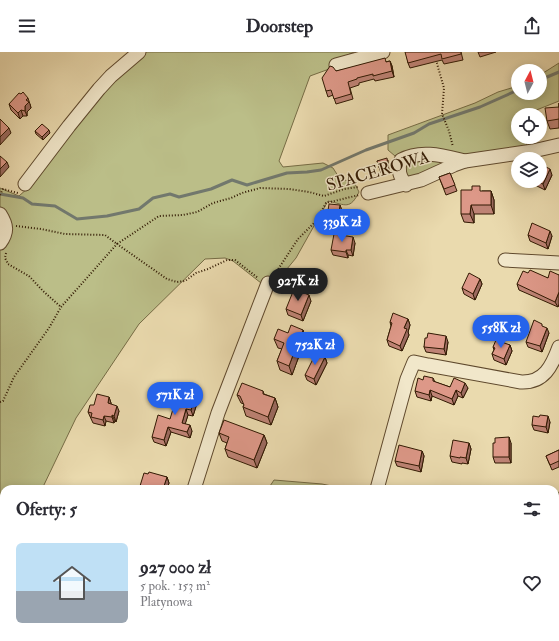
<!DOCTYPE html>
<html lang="pl">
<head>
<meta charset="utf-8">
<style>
  body { margin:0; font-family:"IM FELL Double Pica",serif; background:#f7f7f7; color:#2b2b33; height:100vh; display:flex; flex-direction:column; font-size:15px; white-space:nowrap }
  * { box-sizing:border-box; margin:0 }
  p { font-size:13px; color:#7c7c81 }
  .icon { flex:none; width:22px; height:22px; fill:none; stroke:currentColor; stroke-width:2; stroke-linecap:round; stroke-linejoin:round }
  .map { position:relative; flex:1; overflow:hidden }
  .drawer { position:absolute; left:0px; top:433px; width:559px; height:156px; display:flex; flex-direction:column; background:#fff; border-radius:12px 12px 0 0; box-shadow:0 2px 10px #0003 }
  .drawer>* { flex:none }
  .needle { width:26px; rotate:7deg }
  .fabs { position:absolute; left:511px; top:12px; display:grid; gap:8px }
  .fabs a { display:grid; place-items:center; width:36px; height:36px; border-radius:50%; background:#fff; box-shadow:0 2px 10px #0003; font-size:20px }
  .price { position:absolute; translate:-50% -34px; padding:0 9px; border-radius:14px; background:#2563eb; color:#fff; font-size:13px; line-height:26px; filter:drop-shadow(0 1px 2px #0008) }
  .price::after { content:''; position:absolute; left:50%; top:24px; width:12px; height:9px; margin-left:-6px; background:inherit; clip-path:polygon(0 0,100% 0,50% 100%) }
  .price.active { background:#222; color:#fff }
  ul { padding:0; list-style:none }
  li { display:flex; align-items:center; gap:12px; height:100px; padding:0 16px }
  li+li { border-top:1px solid #e1e1e2 }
  li span { display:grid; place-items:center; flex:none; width:112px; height:80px; border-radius:6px; color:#555 }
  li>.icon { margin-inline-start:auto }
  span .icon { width:48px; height:48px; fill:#fffc; stroke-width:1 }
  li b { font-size:17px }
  h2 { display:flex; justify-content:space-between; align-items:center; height:48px; padding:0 16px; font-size:17px }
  header { display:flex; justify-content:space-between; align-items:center; height:52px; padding:0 16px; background:#fff; font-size:18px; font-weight:800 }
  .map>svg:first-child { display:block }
  .green { fill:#bbbe88; stroke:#766c45 }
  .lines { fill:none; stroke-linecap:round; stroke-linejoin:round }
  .stream { stroke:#72786d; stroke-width:3 }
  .minor-casing { stroke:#5f492d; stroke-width:15 }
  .path { stroke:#311902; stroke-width:2; stroke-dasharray:1 2; stroke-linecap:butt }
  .minor { stroke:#f1e7ca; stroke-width:13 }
  .wall { fill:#be8375; stroke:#311902 }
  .shaded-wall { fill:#9b6a5f; stroke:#311902 }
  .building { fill:#dd9888; stroke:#311902 }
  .labels { text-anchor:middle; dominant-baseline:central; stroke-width:3; stroke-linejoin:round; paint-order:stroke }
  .street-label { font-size:17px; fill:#311902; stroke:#f1e7ca }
</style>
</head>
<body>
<header><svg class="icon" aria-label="menu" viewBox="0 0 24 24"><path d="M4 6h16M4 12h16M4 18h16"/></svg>Doorstep<svg class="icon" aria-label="share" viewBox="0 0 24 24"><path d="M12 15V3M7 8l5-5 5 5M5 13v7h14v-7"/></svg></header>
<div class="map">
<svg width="559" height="589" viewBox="0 0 559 589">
  <rect width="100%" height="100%" fill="#eadaae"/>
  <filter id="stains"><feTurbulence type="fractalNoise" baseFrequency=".005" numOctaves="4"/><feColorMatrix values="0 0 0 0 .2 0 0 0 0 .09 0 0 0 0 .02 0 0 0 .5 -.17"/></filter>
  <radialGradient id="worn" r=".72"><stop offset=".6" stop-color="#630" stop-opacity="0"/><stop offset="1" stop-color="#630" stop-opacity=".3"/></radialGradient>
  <g class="green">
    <path d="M146,0H354L335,9L332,16L310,24L279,109L283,115L323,111L333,116L340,127L354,130L359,140C350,158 346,153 328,149L296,206L277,229L261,231L233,209L225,206L205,207L139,272L76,366L42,437H4V520L0,529V197C12,181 18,170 0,156V136L19,144L28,136L59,93L114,29Z"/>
    <path d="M559,11V49L524,63H518V85H526L527,97L469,105L416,99L395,104L388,98V83L475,51L498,40L518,34V41H540V23Z"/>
    <path d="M416,105L446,111L424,125H406L402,113Z"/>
    <path d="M274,428L322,432L346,437H268Z"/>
    <path d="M559,440V506L555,511V442Z"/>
    <path d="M316,585H475L463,589H314Z"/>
  </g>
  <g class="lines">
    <g class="stream">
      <path d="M540,28L559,20"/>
      <path d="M0,142L23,146L32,152L55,154L77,167L107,164L139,157L153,146L170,142L179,145L211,137L232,128L247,133L287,121L307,120L321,118L366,98L414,81L429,72L480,55L518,38"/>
      <path d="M555,465L559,462"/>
      <path d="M452,589L465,585"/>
    </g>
    <g class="minor-casing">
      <g id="minor">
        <path d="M336,13L383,0"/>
        <path d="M25,132L69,74L99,37L111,24L139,0"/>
        <path d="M406,133C400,125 397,118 401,108C421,97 444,104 465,109"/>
        <path d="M368,141L421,128L454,113L465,109L533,99L559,93"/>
        <path d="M0,162C7,173 8,180 0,191"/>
        <path d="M505,208L559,211"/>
        <path d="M194,437L218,361L268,231"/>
        <path d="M377,437L407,327L414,310L428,313L521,330C544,331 552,314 559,295"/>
        <path d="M555,527L559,522"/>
        <path d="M215,589L216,585"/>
        <path d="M308,589L311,585"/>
        <path d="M491,589L498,585"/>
      </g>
    </g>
    <g class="path">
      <path d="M436,8L444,36L442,62L449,79L453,95"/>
      <path d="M0,143L3,137L18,141"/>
      <path d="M16,174L41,177L65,182L105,183L117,192L159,164L183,163L197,160L213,151L231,146L242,141L260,136L289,137L309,140L324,144L344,137L358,135"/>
      <path d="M6,201L5,206L8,212L29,224L43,239L61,255"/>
      <path d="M275,222L298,187L316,169L326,151L359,143"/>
      <path d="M0,350L3,349L14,325L49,276L61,255L117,192L167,227L177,230L185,229L196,221L208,217L227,208H235L258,226"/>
    </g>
    <use href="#minor" class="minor"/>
  </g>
  <g class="wall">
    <path d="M406,0H461L463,8L444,12L442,8L410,16L408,11Z"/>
    <path d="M478,0H496L480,5Z"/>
    <path d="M390,9L392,14L394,25L375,29L374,27L359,31V33L350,36L353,47L336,52L333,43L328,45L326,39L336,19Z"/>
    <path d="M559,51V76L550,77L547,69L559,55Z"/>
    <path d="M9,52H30L31,56L27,60V64H23L20,67L11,58Z"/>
    <path d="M35,79L50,81L43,88L36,82Z"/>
    <path d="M388,108L389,118L381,121L377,109Z"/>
    <path d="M450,121L457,139L446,143L439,125Z"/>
    <path d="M552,123L545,138L535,133L533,129H540Z"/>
    <path d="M482,139H491L494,148V162H474V171L464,170L461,162Z"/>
    <path d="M340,153L342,159L340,172L329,171L327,165Z"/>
    <path d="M528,183L552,184L548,197L530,189Z"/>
    <path d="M355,191L353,204L348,203V206L333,203L331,198Z"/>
    <path d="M528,221L548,226L559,223V252L558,255L519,238L517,232Z"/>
    <path d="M480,227L482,232L475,248L464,242L462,236Z"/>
    <path d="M311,249L303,269L288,263L286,257Z"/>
    <path d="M408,267L410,273L408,280L409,283L402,299L389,294L387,288L391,274L390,270Z"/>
    <path d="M303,278L306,287L304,291L306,295L302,305L299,304L292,323L280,318L277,309L282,297L278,296L274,287L288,281Z"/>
    <path d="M549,281L542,300L528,295L526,290Z"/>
    <path d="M427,286L448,290L446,303L426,300L424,295Z"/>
    <path d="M510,293L512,299L506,313L494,308L492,302L494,298L493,295Z"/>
    <path d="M325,305L327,311L316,333L307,328L305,323Z"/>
    <path d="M433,326L435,330L450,335L468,336L463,346L458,344L454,353L432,344L431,349L417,345L415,339Z"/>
    <path d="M263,339L264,342L275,346L278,355L271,373L246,364L243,355L244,353V352L241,351L237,343Z"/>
    <path d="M109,345L111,351V352L119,359L116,370L115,369L114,371L106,369L105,374L93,371L88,360Z"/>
    <path d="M198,348L193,364L188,363L185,372L192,379L190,386L171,380L166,394L154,390L152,385L170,367Z"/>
    <path d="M539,365L550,370L548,381L534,378L532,373Z"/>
    <path d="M219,381L264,383L267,391L257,416L228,405L225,397L227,391L222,389Z"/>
    <path d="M469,391L471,397L468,412L462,411V412L452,410L450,404Z"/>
    <path d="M511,391V411H495L493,405Z"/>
    <path d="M559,398V415L552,418L546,404Z"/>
    <path d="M422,399L424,404L421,420L397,414L395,409Z"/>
    <path d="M148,422L167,425L169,431L167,437H141L140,434Z"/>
    <path d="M254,585H287V587L256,589Z"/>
  </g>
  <g class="shaded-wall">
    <path d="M390,9L392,14L394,25L392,19Z"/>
    <path d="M28,46L30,52L31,56L27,60V64L25,59V54L26,48Z"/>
    <path d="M21,58L23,64L20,67L18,61Z"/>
    <path d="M9,76L11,81L0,93V85Z"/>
    <path d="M49,78L50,81L43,88L42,85Z"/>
    <path d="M7,110L9,115L0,125V117Z"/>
    <path d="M550,117L552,123L545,138L543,132Z"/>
    <path d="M491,139L494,148V162L491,153Z"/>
    <path d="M340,153L342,159L340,172L338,167Z"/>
    <path d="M471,153L474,162V171L470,162Z"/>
    <path d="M550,179L552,184L548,197L546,191Z"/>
    <path d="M353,185L355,191L353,204L351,198Z"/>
    <path d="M346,198L348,203V206L346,200Z"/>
    <path d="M480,227L482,232L475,248L473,242Z"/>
    <path d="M559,240V252L558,255L555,250Z"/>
    <path d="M309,243L311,249L303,269L301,263Z"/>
    <path d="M408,267L410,273L408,280L409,283L402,299L400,294L404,276Z"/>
    <path d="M547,276L549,281L542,300L540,294Z"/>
    <path d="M303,278L306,287L304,291L306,295L302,305L299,296L300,286Z"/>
    <path d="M446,284L448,290L446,303L444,297Z"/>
    <path d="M510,293L512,299L506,313L504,307Z"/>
    <path d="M296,295L299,304L292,323L289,314Z"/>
    <path d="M325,305L327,311L316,333L314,327Z"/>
    <path d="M465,331L468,336L463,346L461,341Z"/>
    <path d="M430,338L432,344L431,349L429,343Z"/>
    <path d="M456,338L458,344L454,353L452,347Z"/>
    <path d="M196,342L198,348L193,364L191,358Z"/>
    <path d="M109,345L111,351L110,357L108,351Z"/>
    <path d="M275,346L278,355L271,373L268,365Z"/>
    <path d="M117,354L119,359L116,370L114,364Z"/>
    <path d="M186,357L188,363L184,376L182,371Z"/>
    <path d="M112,363L115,369L114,371L112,365Z"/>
    <path d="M104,364L106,369L105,374L103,368Z"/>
    <path d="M548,364L550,370L548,381L546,375Z"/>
    <path d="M190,373L192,379L190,386L187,380Z"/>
    <path d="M168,375L171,380L166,394L164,388Z"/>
    <path d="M264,383L267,391L257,416L254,408Z"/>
    <path d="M509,385L511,391V411L509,405Z"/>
    <path d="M469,391L471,397L468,412L466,406Z"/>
    <path d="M422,399L424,404L421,420L419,414Z"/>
    <path d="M167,425L169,431L167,437H163Z"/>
  </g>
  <g class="building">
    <path d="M405,0H461V2L442,7L441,2L408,11Z"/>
    <path d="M385,6L386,10L390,9L392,19L373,24V22L357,26V27L348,30L351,42L334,47L331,38L326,39L322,26L330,14L333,15L336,19Z"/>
    <path d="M23,40L28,46L26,48L29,50L25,54V59L21,58L18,61L9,52L19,41L21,42Z"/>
    <path d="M559,51V67L547,69L545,56L559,55Z"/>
    <path d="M0,67L9,76L0,85Z"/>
    <path d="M42,72L49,78L42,85L35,79Z"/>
    <path d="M0,104L7,110L0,117Z"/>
    <path d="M387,106L388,115L380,118L377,109Z"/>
    <path d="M542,113L550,117L543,132L536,129H540V115H541Z"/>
    <path d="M450,121L455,133L444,137L439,125Z"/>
    <path d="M472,134H480V139H491V153H471L470,162H461V138H472Z"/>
    <path d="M329,152L340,153L338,167L327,165Z"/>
    <path d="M532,171L550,179L546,191L528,183Z"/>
    <path d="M334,182L353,185L351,198H346V200L331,198Z"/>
    <path d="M530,218L548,226L550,219L559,223V240L555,250L517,232L523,219L528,221Z"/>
    <path d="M469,221L480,227L473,242L462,236Z"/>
    <path d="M294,237L309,243L301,263L286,257Z"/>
    <path d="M393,261L408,267L404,276L407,277L400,294L387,288L392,271L390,270Z"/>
    <path d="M534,268L542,272V274L547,276L540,294L526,290Z"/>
    <path d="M291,273L303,278L300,286L303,287L299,296L296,295L289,314L277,309L284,291L274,287L278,277L288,281Z"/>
    <path d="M428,281L446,284L444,297L424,295L425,286H427Z"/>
    <path d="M496,288L510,293L504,307L492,302L495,296L493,295Z"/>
    <path d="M316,301L325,305L314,327L305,323Z"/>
    <path d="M424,324L433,326V329L450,335L454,326L465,331L461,341L456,338L452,347L430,338L429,343L415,339L418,326L423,328Z"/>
    <path d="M242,331L263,339V342L275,346L268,365L243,355L244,353L240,344L237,343Z"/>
    <path d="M179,337L196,342L191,358L186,357L182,371L190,373L187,380L168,375L164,388L152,385L158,363L170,367Z"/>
    <path d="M97,342L109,345L108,351L117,354L114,364L112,363V365L104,364L103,368L91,365L92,361L88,360L90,353H94Z"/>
    <path d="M540,363L548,364L546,375L532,373L533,364L539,365Z"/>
    <path d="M224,368L264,383L254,408L225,397L229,385L219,381Z"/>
    <path d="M509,385V405H493V391H495V386Z"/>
    <path d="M453,388L469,391L466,406L460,405V406L450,404Z"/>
    <path d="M399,393L422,399L419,414L395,409Z"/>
    <path d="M559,398V409L550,413L546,404Z"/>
    <path d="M149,420L167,425L163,437H146L147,436L140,434L144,421L148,422Z"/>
  </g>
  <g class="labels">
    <g class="street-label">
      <text transform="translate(378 119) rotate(-16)">SPACEROWA</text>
    </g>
  </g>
  <rect width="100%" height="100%" filter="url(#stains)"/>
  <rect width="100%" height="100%" fill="url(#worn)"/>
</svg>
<div class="fabs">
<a><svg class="needle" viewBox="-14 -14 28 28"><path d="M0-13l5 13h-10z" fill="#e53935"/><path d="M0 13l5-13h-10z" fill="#7c7c81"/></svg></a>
<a><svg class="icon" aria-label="locate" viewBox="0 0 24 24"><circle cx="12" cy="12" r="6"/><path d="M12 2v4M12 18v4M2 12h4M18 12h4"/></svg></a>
<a><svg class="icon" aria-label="layers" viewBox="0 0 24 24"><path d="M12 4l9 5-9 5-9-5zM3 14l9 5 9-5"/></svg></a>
</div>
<b class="price" style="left:342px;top:191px">339K zł</b>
<b class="price active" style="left:298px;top:250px">927K zł</b>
<b class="price" style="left:501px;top:297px">558K zł</b>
<b class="price" style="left:315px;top:314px">752K zł</b>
<b class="price" style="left:175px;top:364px">571K zł</b>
<section class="drawer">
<h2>Oferty: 5<svg class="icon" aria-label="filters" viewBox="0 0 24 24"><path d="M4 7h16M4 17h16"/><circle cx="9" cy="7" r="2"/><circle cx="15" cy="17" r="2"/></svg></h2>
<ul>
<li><span style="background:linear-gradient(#bfe0f5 60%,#9aa5b1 0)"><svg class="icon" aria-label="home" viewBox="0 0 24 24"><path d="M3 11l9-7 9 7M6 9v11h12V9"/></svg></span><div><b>927 000 zł</b><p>5 pok. · 153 m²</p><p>Platynowa</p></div><svg class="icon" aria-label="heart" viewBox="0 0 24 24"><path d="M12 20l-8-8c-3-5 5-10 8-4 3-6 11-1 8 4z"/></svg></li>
</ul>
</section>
</div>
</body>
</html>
